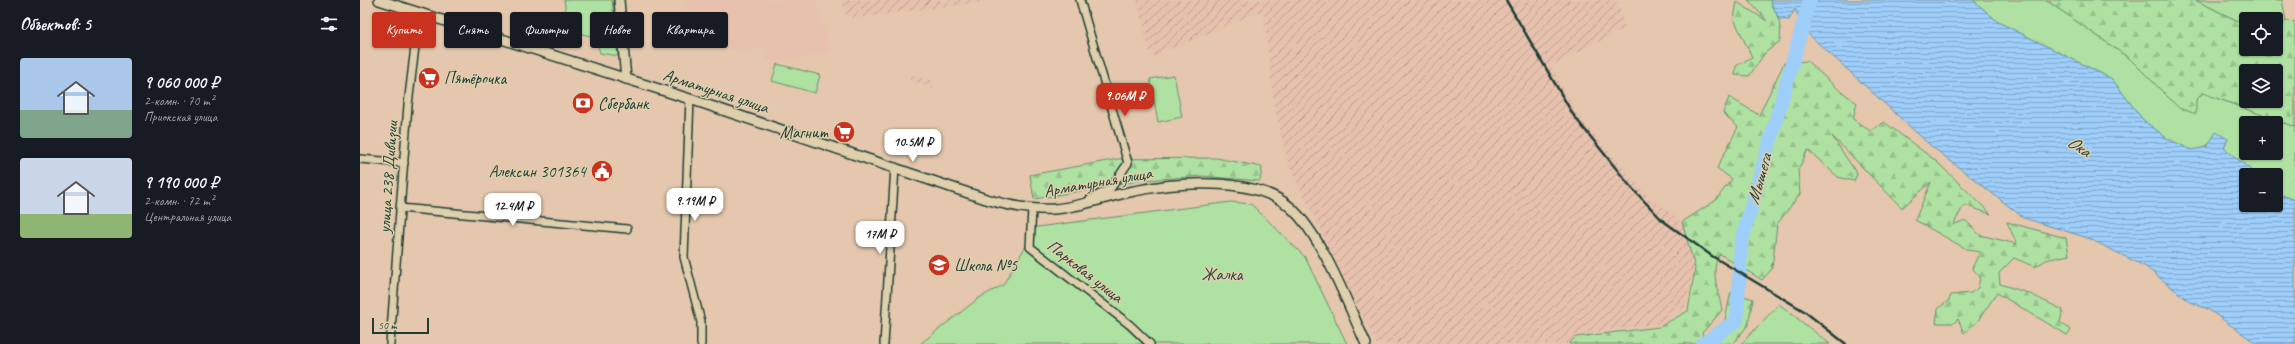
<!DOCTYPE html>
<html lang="ru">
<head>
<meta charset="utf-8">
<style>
  body { margin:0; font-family:Caveat,sans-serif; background:#20242c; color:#f1f3f6; height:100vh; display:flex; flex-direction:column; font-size:15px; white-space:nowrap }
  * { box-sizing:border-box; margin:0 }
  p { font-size:13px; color:#9ea1a6 }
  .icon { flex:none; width:22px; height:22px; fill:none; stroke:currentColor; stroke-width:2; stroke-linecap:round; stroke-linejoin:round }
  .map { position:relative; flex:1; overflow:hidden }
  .details { display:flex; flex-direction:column; background:#171b24; width:360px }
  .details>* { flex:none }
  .top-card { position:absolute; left:12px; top:12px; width:380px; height:36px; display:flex; gap:8px }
  .fabs { position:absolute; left:1879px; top:12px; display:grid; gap:8px }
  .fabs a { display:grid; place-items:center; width:44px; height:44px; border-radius:4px; background:#171b24; box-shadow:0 1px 3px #0004; font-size:20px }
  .scale { position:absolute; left:12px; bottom:10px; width:57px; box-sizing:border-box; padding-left:4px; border:2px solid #1f3d34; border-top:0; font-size:11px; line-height:14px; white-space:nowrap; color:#1f3d34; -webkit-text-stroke:3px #e0cfac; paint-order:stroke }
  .price { position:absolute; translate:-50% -34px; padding:0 9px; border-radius:8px; background:#fff; color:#222; font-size:13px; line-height:26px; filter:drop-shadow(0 1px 2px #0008) }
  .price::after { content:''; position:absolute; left:50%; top:24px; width:12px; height:9px; margin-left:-6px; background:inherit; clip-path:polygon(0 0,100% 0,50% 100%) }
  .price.active { background:#c8321e; color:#fff }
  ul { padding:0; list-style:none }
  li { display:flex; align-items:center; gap:12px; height:100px; padding:0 20px }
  li span { display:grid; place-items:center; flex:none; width:112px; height:80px; border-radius:4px; color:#555 }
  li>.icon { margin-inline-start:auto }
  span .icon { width:48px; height:48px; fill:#fffc; stroke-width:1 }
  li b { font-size:17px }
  h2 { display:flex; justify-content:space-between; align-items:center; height:48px; padding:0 20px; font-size:17px }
  .tag { padding:0 14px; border-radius:4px; background:#171b24; box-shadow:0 1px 3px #0004; font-size:14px; line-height:36px }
  .tag.active { background:#c8321e; color:#fff }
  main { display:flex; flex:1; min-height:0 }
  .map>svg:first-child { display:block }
  .built { fill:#e7c1ae }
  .industrial { fill:url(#industrial-furrows) }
  .green { fill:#afe1a2; stroke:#678f6b; fill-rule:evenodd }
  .forest { fill:url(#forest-firs); stroke:#678f6b; fill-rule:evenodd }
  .water { fill:url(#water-rules); stroke:#6b94ab }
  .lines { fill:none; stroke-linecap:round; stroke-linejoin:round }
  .river { stroke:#9ecefa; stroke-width:14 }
  .minor-casing { stroke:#1f3d34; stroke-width:10 }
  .tertiary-casing { stroke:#1f3d34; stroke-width:12 }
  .minor { stroke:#e0cfac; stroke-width:7 }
  .tertiary { stroke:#e0cfac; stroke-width:9 }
  .rail { stroke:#1f3d34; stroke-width:2.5 }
  .labels { text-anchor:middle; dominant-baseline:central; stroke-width:3; stroke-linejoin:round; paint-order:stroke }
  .poi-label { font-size:17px; fill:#1f3d34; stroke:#e0cfac; text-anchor:start }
  .street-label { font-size:17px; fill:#1f3d34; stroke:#e0cfac }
  .park-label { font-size:17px; fill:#26453a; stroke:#e0cfac }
  .water-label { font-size:18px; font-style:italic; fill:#25443e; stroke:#e0cfac }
</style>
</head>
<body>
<main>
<section class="details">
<h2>Объектов: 5<svg class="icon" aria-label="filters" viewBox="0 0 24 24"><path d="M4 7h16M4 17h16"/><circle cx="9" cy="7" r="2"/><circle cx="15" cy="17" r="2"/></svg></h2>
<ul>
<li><span style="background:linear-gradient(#a9c7e8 65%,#7fa58c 0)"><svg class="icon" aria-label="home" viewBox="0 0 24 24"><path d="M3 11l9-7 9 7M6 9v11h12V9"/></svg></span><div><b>9 060 000 ₽</b><p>2-комн. · 70 m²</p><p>Приокская улица</p></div></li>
<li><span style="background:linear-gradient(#c9d6e8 70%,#8fb573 0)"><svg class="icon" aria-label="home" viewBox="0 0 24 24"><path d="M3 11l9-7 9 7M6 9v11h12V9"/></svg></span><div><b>9 190 000 ₽</b><p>2-комн. · 72 m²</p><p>Центральная улица</p></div></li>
</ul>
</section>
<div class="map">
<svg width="1935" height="344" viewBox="0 0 1935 344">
  <defs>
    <pattern id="industrial-furrows" width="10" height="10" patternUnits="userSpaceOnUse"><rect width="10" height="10" fill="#e7c1ae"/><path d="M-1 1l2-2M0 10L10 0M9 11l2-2" fill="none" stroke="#bb9e8e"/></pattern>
    <pattern id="forest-firs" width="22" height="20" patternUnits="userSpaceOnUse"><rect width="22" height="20" fill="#afe1a2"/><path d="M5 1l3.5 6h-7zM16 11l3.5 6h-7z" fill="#96c28c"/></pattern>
    <pattern id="water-rules" width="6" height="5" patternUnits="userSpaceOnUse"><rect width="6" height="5" fill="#9ecefa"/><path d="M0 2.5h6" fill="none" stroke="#80a8cb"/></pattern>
  </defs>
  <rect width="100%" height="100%" fill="#e4c7ad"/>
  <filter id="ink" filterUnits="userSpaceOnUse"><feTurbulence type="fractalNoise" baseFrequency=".025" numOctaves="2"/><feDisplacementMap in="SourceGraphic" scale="8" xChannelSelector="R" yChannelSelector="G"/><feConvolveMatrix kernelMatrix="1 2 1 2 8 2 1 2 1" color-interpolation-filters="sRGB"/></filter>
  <g filter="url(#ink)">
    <path class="built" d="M324,0H455L471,53L407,62L403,49L369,50L349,45L335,34Z"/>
    <g class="industrial">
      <path d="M482,0H636L487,19Z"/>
      <path d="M777,0H1257L1265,28L1191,66L1218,115L1287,196L1316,217L1339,244L1325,306L1303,323L1226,333L1215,344H1016L928,163L914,104L903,10L791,57Z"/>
      <path d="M552,75L571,80L570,83L574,84L573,88L550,81Z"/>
    </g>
    <g class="green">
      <path d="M204,0H252L258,56L240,53L235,37L209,31Z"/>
      <path d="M1613,0H1686L1769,58L1819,108L1836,100L1843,93L1935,127V200L1916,193V175H1897L1864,148L1868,139L1850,143L1840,150H1832L1808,139L1783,120L1752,79L1638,22ZM1886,123H1916V153H1886Z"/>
      <path d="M1835,0H1922L1926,21L1916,31V19H1886V25Z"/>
      <path d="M417,64L460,75L455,93L412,81Z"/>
      <path d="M814,75L822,117L798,122L790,79Z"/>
      <path d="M871,202L891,204L945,257L987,344H560L619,298L643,285L677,227Z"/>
      <path d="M1419,304L1470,344H1381Z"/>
    </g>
    <g class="forest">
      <path d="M1388,0H1410C1417,14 1422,25 1420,41L1405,53L1389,76L1375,75L1376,66L1392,57L1374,19L1377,2L1407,21Z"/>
      <path d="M1686,0H1835L1886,25V49H1916V31L1926,21L1935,22V127L1843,93L1836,100V114L1819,108L1769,58ZM1886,71H1916V101H1886Z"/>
      <path d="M1447,61L1477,88L1497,103L1493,119L1510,131L1524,122L1576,161L1631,214L1604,205L1593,225L1605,220L1620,235L1657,244L1647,222L1706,238L1709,255L1686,260L1675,267L1654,258L1639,273L1640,284L1668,293L1703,310L1700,322L1711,330L1707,335L1637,293L1617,322L1604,333L1598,319L1594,323H1576L1578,309L1589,300L1591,295L1611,293L1618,288L1620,277L1612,268L1620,252L1608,250L1555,220L1571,182L1542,208L1472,136L1497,174L1494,181L1478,177L1448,150L1438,170L1440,194L1417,224L1412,269L1402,280L1360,254C1349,269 1359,293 1362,310L1342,333L1345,342L1364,324L1371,292L1393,299L1388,325L1373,344H1209L1216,337L1299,327L1328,311L1335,268L1322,222L1355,201L1372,179L1357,168L1378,127L1363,113L1369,97L1399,115L1424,63Z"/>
      <path d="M856,158L902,167L900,181L841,176L785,180L674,199L670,175L758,159Z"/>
    </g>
    <path class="water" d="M1410,0H1613L1638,22L1752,79L1783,120L1808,139L1832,150L1847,147L1856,132L1868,139L1864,148L1897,175H1886V205H1916V193L1935,200V344H1897L1848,309L1830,302L1786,267L1728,238L1664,218L1570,145L1445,31L1435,9L1429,20L1419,19Z"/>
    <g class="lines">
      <path class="river" d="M1343,344L1377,320L1381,243L1450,0"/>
      <g class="minor-casing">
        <g id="minor">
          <path d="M720,0L768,163L751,188L729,200"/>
          <path d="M330,99L324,257L341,322V344"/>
          <path d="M0,159L44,163"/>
          <path d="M40,208L267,229"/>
          <path d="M672,209L670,247L770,325L790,344"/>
          <path d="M30,344L48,105L59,13"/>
          <path d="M524,344L535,167"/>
        </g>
      </g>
      <g class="tertiary-casing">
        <g id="tertiary">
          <path d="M19,0L330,99L626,199C649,206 670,210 694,209C722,207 747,196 774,191C817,182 895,176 930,207C962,235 988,305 1006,344"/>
          <path d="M259,0L266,79"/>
        </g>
      </g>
      <use href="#minor" class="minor"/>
      <use href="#tertiary" class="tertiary"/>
      <path class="rail" d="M1146,0L1214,116L1270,186L1302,220L1352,256L1444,311L1486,344"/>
    </g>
  </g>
  <defs>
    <g id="supermarket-disc" transform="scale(1.15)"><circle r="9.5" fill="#c8321e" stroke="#e0cfac"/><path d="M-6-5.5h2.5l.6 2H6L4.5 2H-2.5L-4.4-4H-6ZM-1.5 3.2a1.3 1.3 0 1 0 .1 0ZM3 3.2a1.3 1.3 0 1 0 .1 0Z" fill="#fff"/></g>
    <g id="bank-disc" transform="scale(1.15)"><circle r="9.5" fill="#c8321e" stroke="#e0cfac"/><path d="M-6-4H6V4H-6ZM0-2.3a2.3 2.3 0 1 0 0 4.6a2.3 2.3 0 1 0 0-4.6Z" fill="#fff"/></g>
    <g id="civic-disc" transform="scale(1.15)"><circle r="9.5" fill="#c8321e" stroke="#e0cfac"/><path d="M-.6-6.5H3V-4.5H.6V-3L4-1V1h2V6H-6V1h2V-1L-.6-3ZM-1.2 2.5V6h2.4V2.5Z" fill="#fff"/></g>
    <g id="school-disc" transform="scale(1.15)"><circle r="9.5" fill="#c8321e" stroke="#e0cfac"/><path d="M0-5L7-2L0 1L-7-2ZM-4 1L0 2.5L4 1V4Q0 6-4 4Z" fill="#fff"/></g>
  </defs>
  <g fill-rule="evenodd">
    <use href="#supermarket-disc" x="69" y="78"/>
    <use href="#bank-disc" x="223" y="103"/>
    <use href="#supermarket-disc" x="484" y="132"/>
    <use href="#civic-disc" x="242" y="171"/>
    <use href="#school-disc" x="579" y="265"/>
  </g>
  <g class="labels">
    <g class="poi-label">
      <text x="84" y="78">Пятёрочка</text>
      <text x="238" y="103">Сбербанк</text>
      <text x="468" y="132" text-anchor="end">Магнит</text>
      <text x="226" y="171" text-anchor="end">Алексин 301364</text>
      <text x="594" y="265">Школа №5</text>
    </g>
    <g class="street-label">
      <text transform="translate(356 91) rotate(18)">Арматурная улица</text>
      <text transform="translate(28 177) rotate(-86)">улица 238 Дивизии</text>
      <text transform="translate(738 182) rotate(-10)">Арматурная улица</text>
      <text transform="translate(725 271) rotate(38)">Парковая улица</text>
    </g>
    <g class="park-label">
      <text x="862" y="274">Жалка</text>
    </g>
    <g class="water-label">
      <text transform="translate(1719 146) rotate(33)">Ока</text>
      <text transform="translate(1399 179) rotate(-74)">Мышега</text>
    </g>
  </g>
</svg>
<div class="fabs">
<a><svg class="icon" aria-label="locate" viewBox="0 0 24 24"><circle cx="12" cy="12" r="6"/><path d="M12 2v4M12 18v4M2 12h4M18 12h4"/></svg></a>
<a><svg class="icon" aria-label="layers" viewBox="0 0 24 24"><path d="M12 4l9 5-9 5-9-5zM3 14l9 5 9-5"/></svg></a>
<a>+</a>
<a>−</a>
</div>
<div class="scale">50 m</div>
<b class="price active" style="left:765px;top:117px">9.06M ₽</b>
<b class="price" style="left:553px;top:163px">10.5M ₽</b>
<b class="price" style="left:335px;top:222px">9.19M ₽</b>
<b class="price" style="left:153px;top:227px">12.4M ₽</b>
<b class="price" style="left:520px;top:255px">17M ₽</b>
<div class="top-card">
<a class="tag active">Купить</a>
<a class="tag">Снять</a>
<a class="tag">Фильтры</a>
<a class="tag">Новое</a>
<a class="tag">Квартира</a>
</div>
</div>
</main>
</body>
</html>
